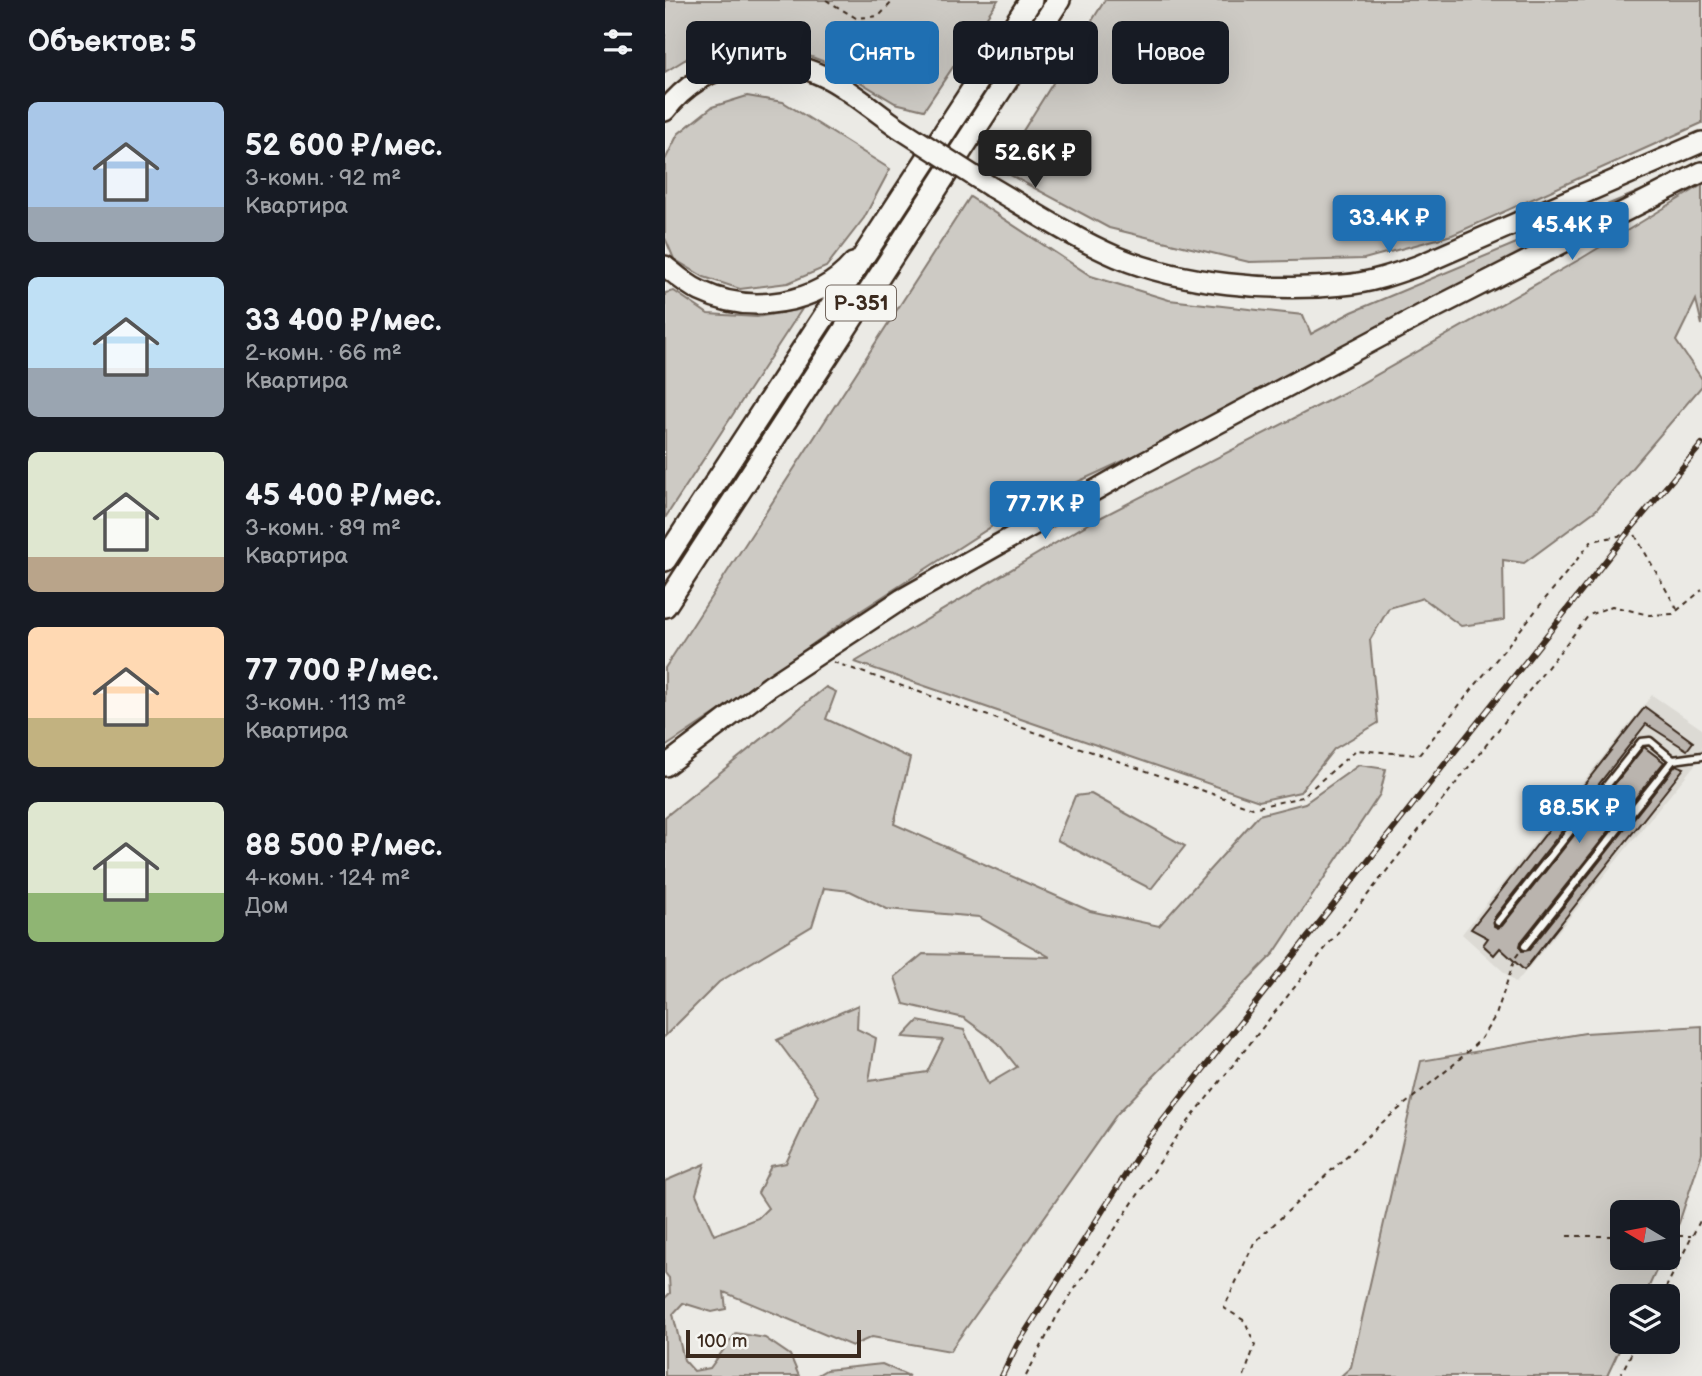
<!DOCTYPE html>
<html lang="ru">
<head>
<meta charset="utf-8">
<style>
  body { margin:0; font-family:"Balsamiq Sans",sans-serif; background:#20242c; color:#f1f3f6; height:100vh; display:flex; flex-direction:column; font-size:26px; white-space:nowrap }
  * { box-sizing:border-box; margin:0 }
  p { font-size:23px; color:#9ea1a6 }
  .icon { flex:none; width:38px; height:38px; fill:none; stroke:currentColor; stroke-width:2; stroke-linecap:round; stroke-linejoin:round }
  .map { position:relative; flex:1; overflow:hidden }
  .details { display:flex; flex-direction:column; background:#171b24; width:665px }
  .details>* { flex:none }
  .banner { position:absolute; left:21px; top:21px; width:665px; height:63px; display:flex; gap:14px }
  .needle { width:46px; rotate:280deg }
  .tools { position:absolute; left:945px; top:1200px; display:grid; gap:14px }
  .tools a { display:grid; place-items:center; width:70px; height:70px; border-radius:10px; background:#171b24; box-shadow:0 7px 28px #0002; font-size:35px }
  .scale { position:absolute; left:21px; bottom:18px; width:175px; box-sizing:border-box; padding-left:7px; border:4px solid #3b2a1e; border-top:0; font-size:19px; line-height:24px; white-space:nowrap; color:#3b2a1e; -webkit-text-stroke:5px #f6f6f2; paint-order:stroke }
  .price { position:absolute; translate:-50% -60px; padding:0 16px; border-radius:7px; background:#1f6fb2; color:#fff; font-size:23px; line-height:46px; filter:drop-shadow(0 2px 4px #0008) }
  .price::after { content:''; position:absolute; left:50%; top:42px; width:21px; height:16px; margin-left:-10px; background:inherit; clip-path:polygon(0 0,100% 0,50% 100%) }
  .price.active { background:#222; color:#fff }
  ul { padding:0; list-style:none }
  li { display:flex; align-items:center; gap:21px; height:175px; padding:0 28px }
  li span { display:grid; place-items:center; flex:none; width:196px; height:140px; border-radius:10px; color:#555 }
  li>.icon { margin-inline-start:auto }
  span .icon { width:84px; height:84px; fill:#fffc; stroke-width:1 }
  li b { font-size:30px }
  h2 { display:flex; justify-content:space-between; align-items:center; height:84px; padding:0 28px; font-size:30px }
  .tag { padding:0 24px; border-radius:10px; background:#171b24; box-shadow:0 7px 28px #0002; font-size:24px; line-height:63px }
  .tag.active { background:#1f6fb2; color:#fff }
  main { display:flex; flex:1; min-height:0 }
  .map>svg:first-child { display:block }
  .built { fill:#dcdad4 }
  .green { fill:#cdcac4; stroke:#847a71; stroke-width:2 }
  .building { fill:#bab4ae; stroke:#3b2a1e; stroke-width:2 }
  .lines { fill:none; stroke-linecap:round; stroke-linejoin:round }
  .service-casing { stroke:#3b2a1e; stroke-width:11 }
  .secondary-casing { stroke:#3b2a1e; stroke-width:24 }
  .primary-casing { stroke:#3b2a1e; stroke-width:26 }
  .path { stroke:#3b2a1e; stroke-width:2; stroke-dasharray:5 5; stroke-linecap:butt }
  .service { stroke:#f6f6f2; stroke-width:6 }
  .secondary { stroke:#f6f6f2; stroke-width:19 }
  .primary { stroke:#f6f6f2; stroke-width:21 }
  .rail-casing { stroke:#3b2a1e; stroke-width:6 }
  .rail { stroke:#f6f6f2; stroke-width:3.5; stroke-dasharray:10; stroke-linecap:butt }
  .secondary-bridge-casing { stroke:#3b2a1e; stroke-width:24; stroke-linecap:butt }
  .secondary-bridge { stroke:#f6f6f2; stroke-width:19 }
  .labels { text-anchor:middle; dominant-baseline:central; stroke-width:7; stroke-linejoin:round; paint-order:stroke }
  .shield { fill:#f6f6f2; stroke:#73675e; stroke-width:2 }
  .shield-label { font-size:21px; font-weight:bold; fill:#3b2a1e }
</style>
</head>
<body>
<main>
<section class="details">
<h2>Объектов: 5<svg class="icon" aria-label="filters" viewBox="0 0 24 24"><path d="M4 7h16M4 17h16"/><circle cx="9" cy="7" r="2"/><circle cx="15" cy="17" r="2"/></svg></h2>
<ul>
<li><span style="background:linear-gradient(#a9c7e8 75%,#9aa5b1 0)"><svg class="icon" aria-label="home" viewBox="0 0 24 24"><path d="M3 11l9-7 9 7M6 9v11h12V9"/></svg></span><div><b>52 600 ₽/мес.</b><p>3-комн. · 92 m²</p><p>Квартира</p></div></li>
<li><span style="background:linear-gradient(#bfe0f5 65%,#9aa5b1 0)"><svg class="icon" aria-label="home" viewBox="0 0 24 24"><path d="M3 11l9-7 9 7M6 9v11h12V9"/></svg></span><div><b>33 400 ₽/мес.</b><p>2-комн. · 66 m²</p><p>Квартира</p></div></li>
<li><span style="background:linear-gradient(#dfe7d0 75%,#b9a48a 0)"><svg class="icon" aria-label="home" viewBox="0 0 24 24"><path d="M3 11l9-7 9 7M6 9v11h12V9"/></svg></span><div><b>45 400 ₽/мес.</b><p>3-комн. · 89 m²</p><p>Квартира</p></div></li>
<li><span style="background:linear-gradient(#ffd9b3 65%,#c2b280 0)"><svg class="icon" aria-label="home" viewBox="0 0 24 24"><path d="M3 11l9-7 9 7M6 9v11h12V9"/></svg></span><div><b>77 700 ₽/мес.</b><p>3-комн. · 113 m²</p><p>Квартира</p></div></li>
<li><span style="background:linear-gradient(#dfe7d0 65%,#8fb573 0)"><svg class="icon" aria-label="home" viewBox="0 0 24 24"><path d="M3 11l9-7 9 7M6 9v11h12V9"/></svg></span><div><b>88 500 ₽/мес.</b><p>4-комн. · 124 m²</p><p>Дом</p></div></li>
</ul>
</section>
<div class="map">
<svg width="1037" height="1376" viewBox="0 0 1037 1376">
  <rect width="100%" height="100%" fill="#ebeae5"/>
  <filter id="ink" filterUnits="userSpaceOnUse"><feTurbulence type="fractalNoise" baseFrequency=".0143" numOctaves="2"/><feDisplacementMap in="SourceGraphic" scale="14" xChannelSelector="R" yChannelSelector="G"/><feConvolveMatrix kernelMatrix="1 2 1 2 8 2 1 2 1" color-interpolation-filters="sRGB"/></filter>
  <g filter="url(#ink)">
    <path class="built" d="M987,695L1037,729V756L851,983L797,934Z"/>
    <g class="green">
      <path d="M0,0H333L259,110L230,103L165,64L105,41L39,48L0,72Z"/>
      <path d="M440,0H1037V123L787,235L699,259L584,262L444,228L334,169Z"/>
      <path d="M82,96L118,102L225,169L199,218L161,267L123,283L75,289L39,277L9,259L0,238V160L13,134L47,107Z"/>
      <path d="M1006,178L471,455L354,509L180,621L57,709L0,747V668L305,197L426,276L504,300L638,315L646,334L687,312Z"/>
      <path d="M1037,185V325L1031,300L1011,341L1037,379V386L931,510L859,563L838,560L839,620L796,626L758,598L724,608L705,640L713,723L669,749L635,792L594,801L190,662L423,524L690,387L917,258Z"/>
      <path d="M9,291L43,314L92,317L137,309L0,518V293Z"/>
      <path d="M161,687L171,692L161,719L245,758L229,824L425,911L494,926L594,815L640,803L694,765L721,769L715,794L609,953L452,1114L285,1351L207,1337L187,1346L59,1292L61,1309L47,1312L18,1303L8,1314L19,1360L29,1371L45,1368L71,1333L100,1338L125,1355L134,1376H0V1298L5,1293L4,1278L0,1273V1181L40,1164L31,1194L49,1235L93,1218L103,1208L93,1193L106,1166L121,1163L153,1095L112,1040L193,1005L192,1029L211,1038L204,1081L262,1072L278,1040L238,1037L253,1021L299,1030L323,1084L352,1067L333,1043L299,1018L239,1004L230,977L258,954L385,957L314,917L222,909L185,891L159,888L147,926L54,982L0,1036V817Z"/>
      <path d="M426,794L520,846L486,889L392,840L410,796Z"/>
      <path d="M1037,1026V1153L1014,1223L1003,1246V1213H957V1258H997L979,1297H957L958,1342L942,1376H676L686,1367L756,1061L920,1033Z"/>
      <path d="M217,1364L244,1376H151L161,1370Z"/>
    </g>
    <path class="building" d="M980,707L1028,742L1022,750L981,724L829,918V926L833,928L837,926L979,747L999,762L856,942L855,947L857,951L864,950L1011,765L1019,768L859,970L835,948L829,955L818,945L823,938L806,929Z"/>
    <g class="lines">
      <g class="service-casing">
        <g id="service">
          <path d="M833,922L976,742L985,741L1008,760"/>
          <path d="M860,946L1008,760L1037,756"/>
        </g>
      </g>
      <g class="secondary-casing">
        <g id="secondary">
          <path d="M0,111C40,59 106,49 164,79C188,92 211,112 234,128"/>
          <path d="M326,187C367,211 408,238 452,257C517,284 607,292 678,285C705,283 730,274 755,265L1037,142"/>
          <path d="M0,266C11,275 22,285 35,291C85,315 152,305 188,263"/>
          <path d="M0,766L105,686L237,599L473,466L758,314L1037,172"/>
        </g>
      </g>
      <g class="primary-casing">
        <g id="primary">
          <path d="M0,560L366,0"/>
          <path d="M0,606L394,0"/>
        </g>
      </g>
      <g class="path">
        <path d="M161,0L191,18L214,16L229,0"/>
        <path d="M168,662L588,808L637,797L691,750L754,755L927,541L969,533L1012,609"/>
        <path d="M902,1236H957"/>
        <path d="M1003,1236H1026"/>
        <path d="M996,1297L1037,1217"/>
        <path d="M361,1376L393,1314L515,1132L924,615L947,606L984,615L1008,614L1037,590"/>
        <path d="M579,1376L590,1345L580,1321L559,1308L589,1243L719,1121L787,1066L815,1040L831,1015L850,958L854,953"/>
        <path d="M955,1376L972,1342"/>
      </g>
      <use href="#service" class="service"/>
      <use href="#secondary" class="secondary"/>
      <use href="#primary" class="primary"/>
      <g class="rail-casing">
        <path id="rail" d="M337,1376L352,1345L484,1138L961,535L1037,444"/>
      </g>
      <use href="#rail" class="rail"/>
      <g class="secondary-bridge-casing">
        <path id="secondary-bridge" d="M234,128L326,187"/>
      </g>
      <use href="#secondary-bridge" class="secondary-bridge"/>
    </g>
  </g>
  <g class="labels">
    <rect class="shield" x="161" y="285.5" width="70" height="35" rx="5"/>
    <g class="shield-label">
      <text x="196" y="303">Р-351</text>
    </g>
  </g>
</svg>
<div class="tools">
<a><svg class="needle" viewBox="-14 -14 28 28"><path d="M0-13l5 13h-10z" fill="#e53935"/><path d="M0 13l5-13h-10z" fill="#9ea1a6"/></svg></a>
<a><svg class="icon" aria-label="layers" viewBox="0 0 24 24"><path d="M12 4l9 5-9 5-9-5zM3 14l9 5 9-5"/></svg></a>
</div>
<div class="scale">100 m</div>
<b class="price active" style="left:370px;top:190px">52.6K ₽</b>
<b class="price" style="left:724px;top:255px">33.4K ₽</b>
<b class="price" style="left:907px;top:262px">45.4K ₽</b>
<b class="price" style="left:380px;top:541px">77.7K ₽</b>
<b class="price" style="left:914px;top:845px">88.5K ₽</b>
<div class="banner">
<a class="tag">Купить</a>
<a class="tag active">Снять</a>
<a class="tag">Фильтры</a>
<a class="tag">Новое</a>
</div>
</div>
</main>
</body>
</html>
